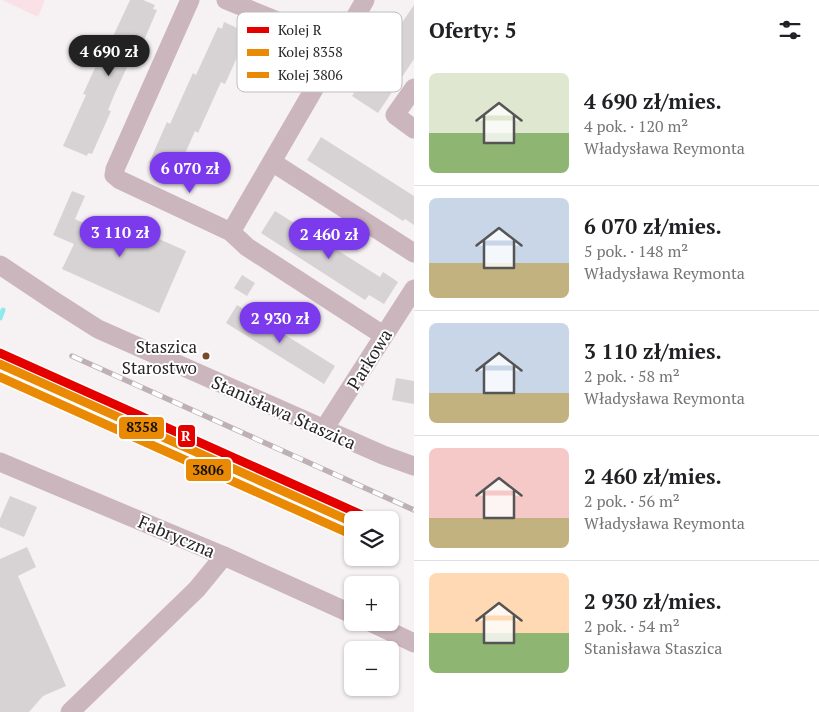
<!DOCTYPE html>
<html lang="pl">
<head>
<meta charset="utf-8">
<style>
  body { margin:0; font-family:"PT Serif",serif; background:#f2f2f2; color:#202124; height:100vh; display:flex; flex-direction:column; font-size:19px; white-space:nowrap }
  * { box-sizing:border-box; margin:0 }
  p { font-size:16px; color:#757577 }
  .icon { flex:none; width:28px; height:28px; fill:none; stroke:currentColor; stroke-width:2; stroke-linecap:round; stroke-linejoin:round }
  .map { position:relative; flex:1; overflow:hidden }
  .details { display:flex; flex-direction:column; background:#fff; width:405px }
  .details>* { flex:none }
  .fabs { position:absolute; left:344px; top:511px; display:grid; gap:10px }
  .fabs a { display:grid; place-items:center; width:55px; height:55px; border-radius:8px; background:#fff; box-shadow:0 1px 4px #0004; font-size:25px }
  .price { position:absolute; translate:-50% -42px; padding:0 11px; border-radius:18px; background:#7c3aed; color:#fff; font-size:16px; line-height:32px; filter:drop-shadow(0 1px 2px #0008) }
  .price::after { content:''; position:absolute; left:50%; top:30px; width:15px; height:11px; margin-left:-8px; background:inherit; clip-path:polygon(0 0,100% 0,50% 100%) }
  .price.current { background:#222; color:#fff }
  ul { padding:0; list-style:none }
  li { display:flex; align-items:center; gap:15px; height:125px; padding:0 15px }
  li+li { border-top:1px solid #e0e0e0 }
  li span { display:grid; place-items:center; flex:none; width:140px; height:100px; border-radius:8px; color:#555 }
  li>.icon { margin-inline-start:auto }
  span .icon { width:60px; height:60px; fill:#fffc; stroke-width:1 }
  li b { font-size:21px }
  h2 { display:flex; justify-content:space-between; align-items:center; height:60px; padding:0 15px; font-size:21px }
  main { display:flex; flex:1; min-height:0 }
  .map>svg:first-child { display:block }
  .green { fill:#f9e1e7 }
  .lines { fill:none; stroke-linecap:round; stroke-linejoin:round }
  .stream { stroke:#90eaec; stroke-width:5 }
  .building { fill:#d7d3d4 }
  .minor { stroke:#cab6bc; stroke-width:19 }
  .rail-casing { stroke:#bdb1b5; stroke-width:5.5 }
  .rail { stroke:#fff; stroke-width:4; stroke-dasharray:11; stroke-linecap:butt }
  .rail-1-casing { stroke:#fff; stroke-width:12 }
  .rail-2-casing { stroke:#fff; stroke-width:12 }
  .rail-3-casing { stroke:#fff; stroke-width:12 }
  .rail-1 { stroke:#e50000; stroke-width:9 }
  .rail-2 { stroke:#ea8a04; stroke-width:9 }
  .rail-3 { stroke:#ea8a04; stroke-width:9 }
  .bus-dot { fill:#7a4b2a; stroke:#fff; stroke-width:2 }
  .labels { text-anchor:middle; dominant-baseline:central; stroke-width:4; stroke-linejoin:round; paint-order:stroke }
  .bus-label { font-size:17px; fill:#292526; stroke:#fff; text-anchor:end }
  .street-label { font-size:18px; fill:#292526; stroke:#fff }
  .key { fill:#fff; stroke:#bfbebe; stroke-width:1 }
  .key-label { font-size:14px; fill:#292526 }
  .line-badge { stroke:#fff; stroke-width:2 }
  .badge-label { font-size:14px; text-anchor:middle; font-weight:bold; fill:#fff }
  .pale-badge-label { font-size:14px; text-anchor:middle; font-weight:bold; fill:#111 }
</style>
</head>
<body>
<main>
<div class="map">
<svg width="414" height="712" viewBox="0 0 414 712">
  <rect width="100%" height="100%" fill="#f6f1f2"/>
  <path class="green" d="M2,0H45L38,17Z"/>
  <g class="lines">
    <path class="stream" d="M0,318L3,310"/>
  </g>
  <g class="building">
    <path d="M130,0H143L155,5L153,9L157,10L138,54L134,52L115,93L108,110L111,111L92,154L88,153L87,156L63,146L86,95L83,94L89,81L106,44L109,45Z"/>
    <path d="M414,5V59L378,113L352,96Z"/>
    <path d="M224,22L248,33L225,84L221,82L198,133L195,131L173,181L150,171L152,165L149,163L167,122L170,124L193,73L196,75L218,27L222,29Z"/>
    <path d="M321,137L414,196V225L405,219L403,221L307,160Z"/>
    <path d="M72,191L85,196L75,219L107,234L114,219L186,251L159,313L62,269L74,244L53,235Z"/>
    <path d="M275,211L380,277L383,272L398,282L384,304L369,295L365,300L261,233Z"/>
    <path d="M242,275L255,283L247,296L234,288Z"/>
    <path d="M237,305L335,366L324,384L226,323Z"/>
    <path d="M396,378L414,381V404L392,400Z"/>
    <path d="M10,496L37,507L24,537L0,527V519Z"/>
    <path d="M27,547L36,567L18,576L66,686L43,696L29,712H0V559Z"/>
  </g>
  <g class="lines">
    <g class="minor">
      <path d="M190,0L115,169L114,175L120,180L231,232L247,247L383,335"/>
      <path d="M226,0L339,46L365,0"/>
      <path d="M414,88L395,115L414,129"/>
      <path d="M272,162L414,253"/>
      <path d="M231,232L339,46"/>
      <path d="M0,265L54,301L98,329L383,455L414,466"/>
      <path d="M324,429L414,289"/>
      <path d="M0,462L224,556L352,614"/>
      <path d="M370,622L414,643"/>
      <path d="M70,712L197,589L224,556"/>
    </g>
    <g class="rail-casing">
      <path id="rail" d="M72,356L414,510"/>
    </g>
    <use href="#rail" class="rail"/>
    <g class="rail-1-casing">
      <path id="rail-1" d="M0,353L373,520"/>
    </g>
    <g class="rail-2-casing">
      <path id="rail-2" d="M0,364L352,522"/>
    </g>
    <g class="rail-3-casing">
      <path id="rail-3" d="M0,377L348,533"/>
    </g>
    <use href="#rail-1" class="rail-1"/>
    <use href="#rail-2" class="rail-2"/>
    <use href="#rail-3" class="rail-3"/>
  </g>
  <circle class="bus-dot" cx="206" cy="356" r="4.5"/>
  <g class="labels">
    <g class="bus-label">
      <text x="197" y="346">Staszica<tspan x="197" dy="21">Starostwo</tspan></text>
    </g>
    <g class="street-label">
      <text transform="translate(369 359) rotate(-58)">Parkowa</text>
      <text transform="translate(284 412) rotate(24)">Stanisława Staszica</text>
      <text transform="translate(177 536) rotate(23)">Fabryczna</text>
    </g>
  </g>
  <rect x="237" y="12" width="165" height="80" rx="8" class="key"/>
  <rect x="247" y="27" width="22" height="6" fill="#e50000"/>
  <rect x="247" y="49" width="22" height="7" fill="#ea8a04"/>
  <rect x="247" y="72" width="22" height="6" fill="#ea8a04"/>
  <g class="key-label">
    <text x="278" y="35">Kolej R</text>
    <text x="278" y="57">Kolej 8358</text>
    <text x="278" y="80">Kolej 3806</text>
  </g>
  <g class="line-badge">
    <rect x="118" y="416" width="47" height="24" rx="5" fill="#ea8a04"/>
    <rect x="177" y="424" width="19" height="24" rx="5" fill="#e50000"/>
    <rect x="185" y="458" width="47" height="24" rx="5" fill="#ea8a04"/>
  </g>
  <g class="badge-label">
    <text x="186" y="441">R</text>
  </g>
  <g class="pale-badge-label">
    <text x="142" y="432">8358</text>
    <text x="208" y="475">3806</text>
  </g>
</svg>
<div class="fabs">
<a><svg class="icon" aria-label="layers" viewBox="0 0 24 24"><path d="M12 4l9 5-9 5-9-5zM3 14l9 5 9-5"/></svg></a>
<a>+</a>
<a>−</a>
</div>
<b class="price current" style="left:109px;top:77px">4 690 zł</b>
<b class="price" style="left:190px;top:194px">6 070 zł</b>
<b class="price" style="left:120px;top:258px">3 110 zł</b>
<b class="price" style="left:329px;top:260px">2 460 zł</b>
<b class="price" style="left:280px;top:344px">2 930 zł</b>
</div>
<section class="details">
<h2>Oferty: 5<svg class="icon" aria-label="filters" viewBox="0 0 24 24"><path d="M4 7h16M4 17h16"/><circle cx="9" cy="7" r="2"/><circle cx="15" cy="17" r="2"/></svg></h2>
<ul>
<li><span style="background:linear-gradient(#dfe7d0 60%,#8fb573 0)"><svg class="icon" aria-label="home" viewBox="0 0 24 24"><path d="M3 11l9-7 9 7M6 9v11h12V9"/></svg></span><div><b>4 690 zł/mies.</b><p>4 pok. · 120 m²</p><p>Władysława Reymonta</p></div></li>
<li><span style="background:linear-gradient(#c9d6e8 65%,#c2b280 0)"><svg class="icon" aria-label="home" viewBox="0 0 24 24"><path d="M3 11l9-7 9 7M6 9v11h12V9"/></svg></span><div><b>6 070 zł/mies.</b><p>5 pok. · 148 m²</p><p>Władysława Reymonta</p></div></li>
<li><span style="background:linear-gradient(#c9d6e8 70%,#c2b280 0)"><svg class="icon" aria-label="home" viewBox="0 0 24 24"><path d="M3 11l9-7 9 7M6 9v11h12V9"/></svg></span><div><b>3 110 zł/mies.</b><p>2 pok. · 58 m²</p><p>Władysława Reymonta</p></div></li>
<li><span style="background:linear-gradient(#f6c9c9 70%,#c2b280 0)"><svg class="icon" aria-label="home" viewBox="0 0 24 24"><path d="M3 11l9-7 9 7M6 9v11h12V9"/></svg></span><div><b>2 460 zł/mies.</b><p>2 pok. · 56 m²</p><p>Władysława Reymonta</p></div></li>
<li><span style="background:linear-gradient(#ffd9b3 60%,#8fb573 0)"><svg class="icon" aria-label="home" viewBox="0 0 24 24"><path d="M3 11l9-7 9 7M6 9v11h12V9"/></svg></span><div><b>2 930 zł/mies.</b><p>2 pok. · 54 m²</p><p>Stanisława Staszica</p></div></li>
</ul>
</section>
</main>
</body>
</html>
